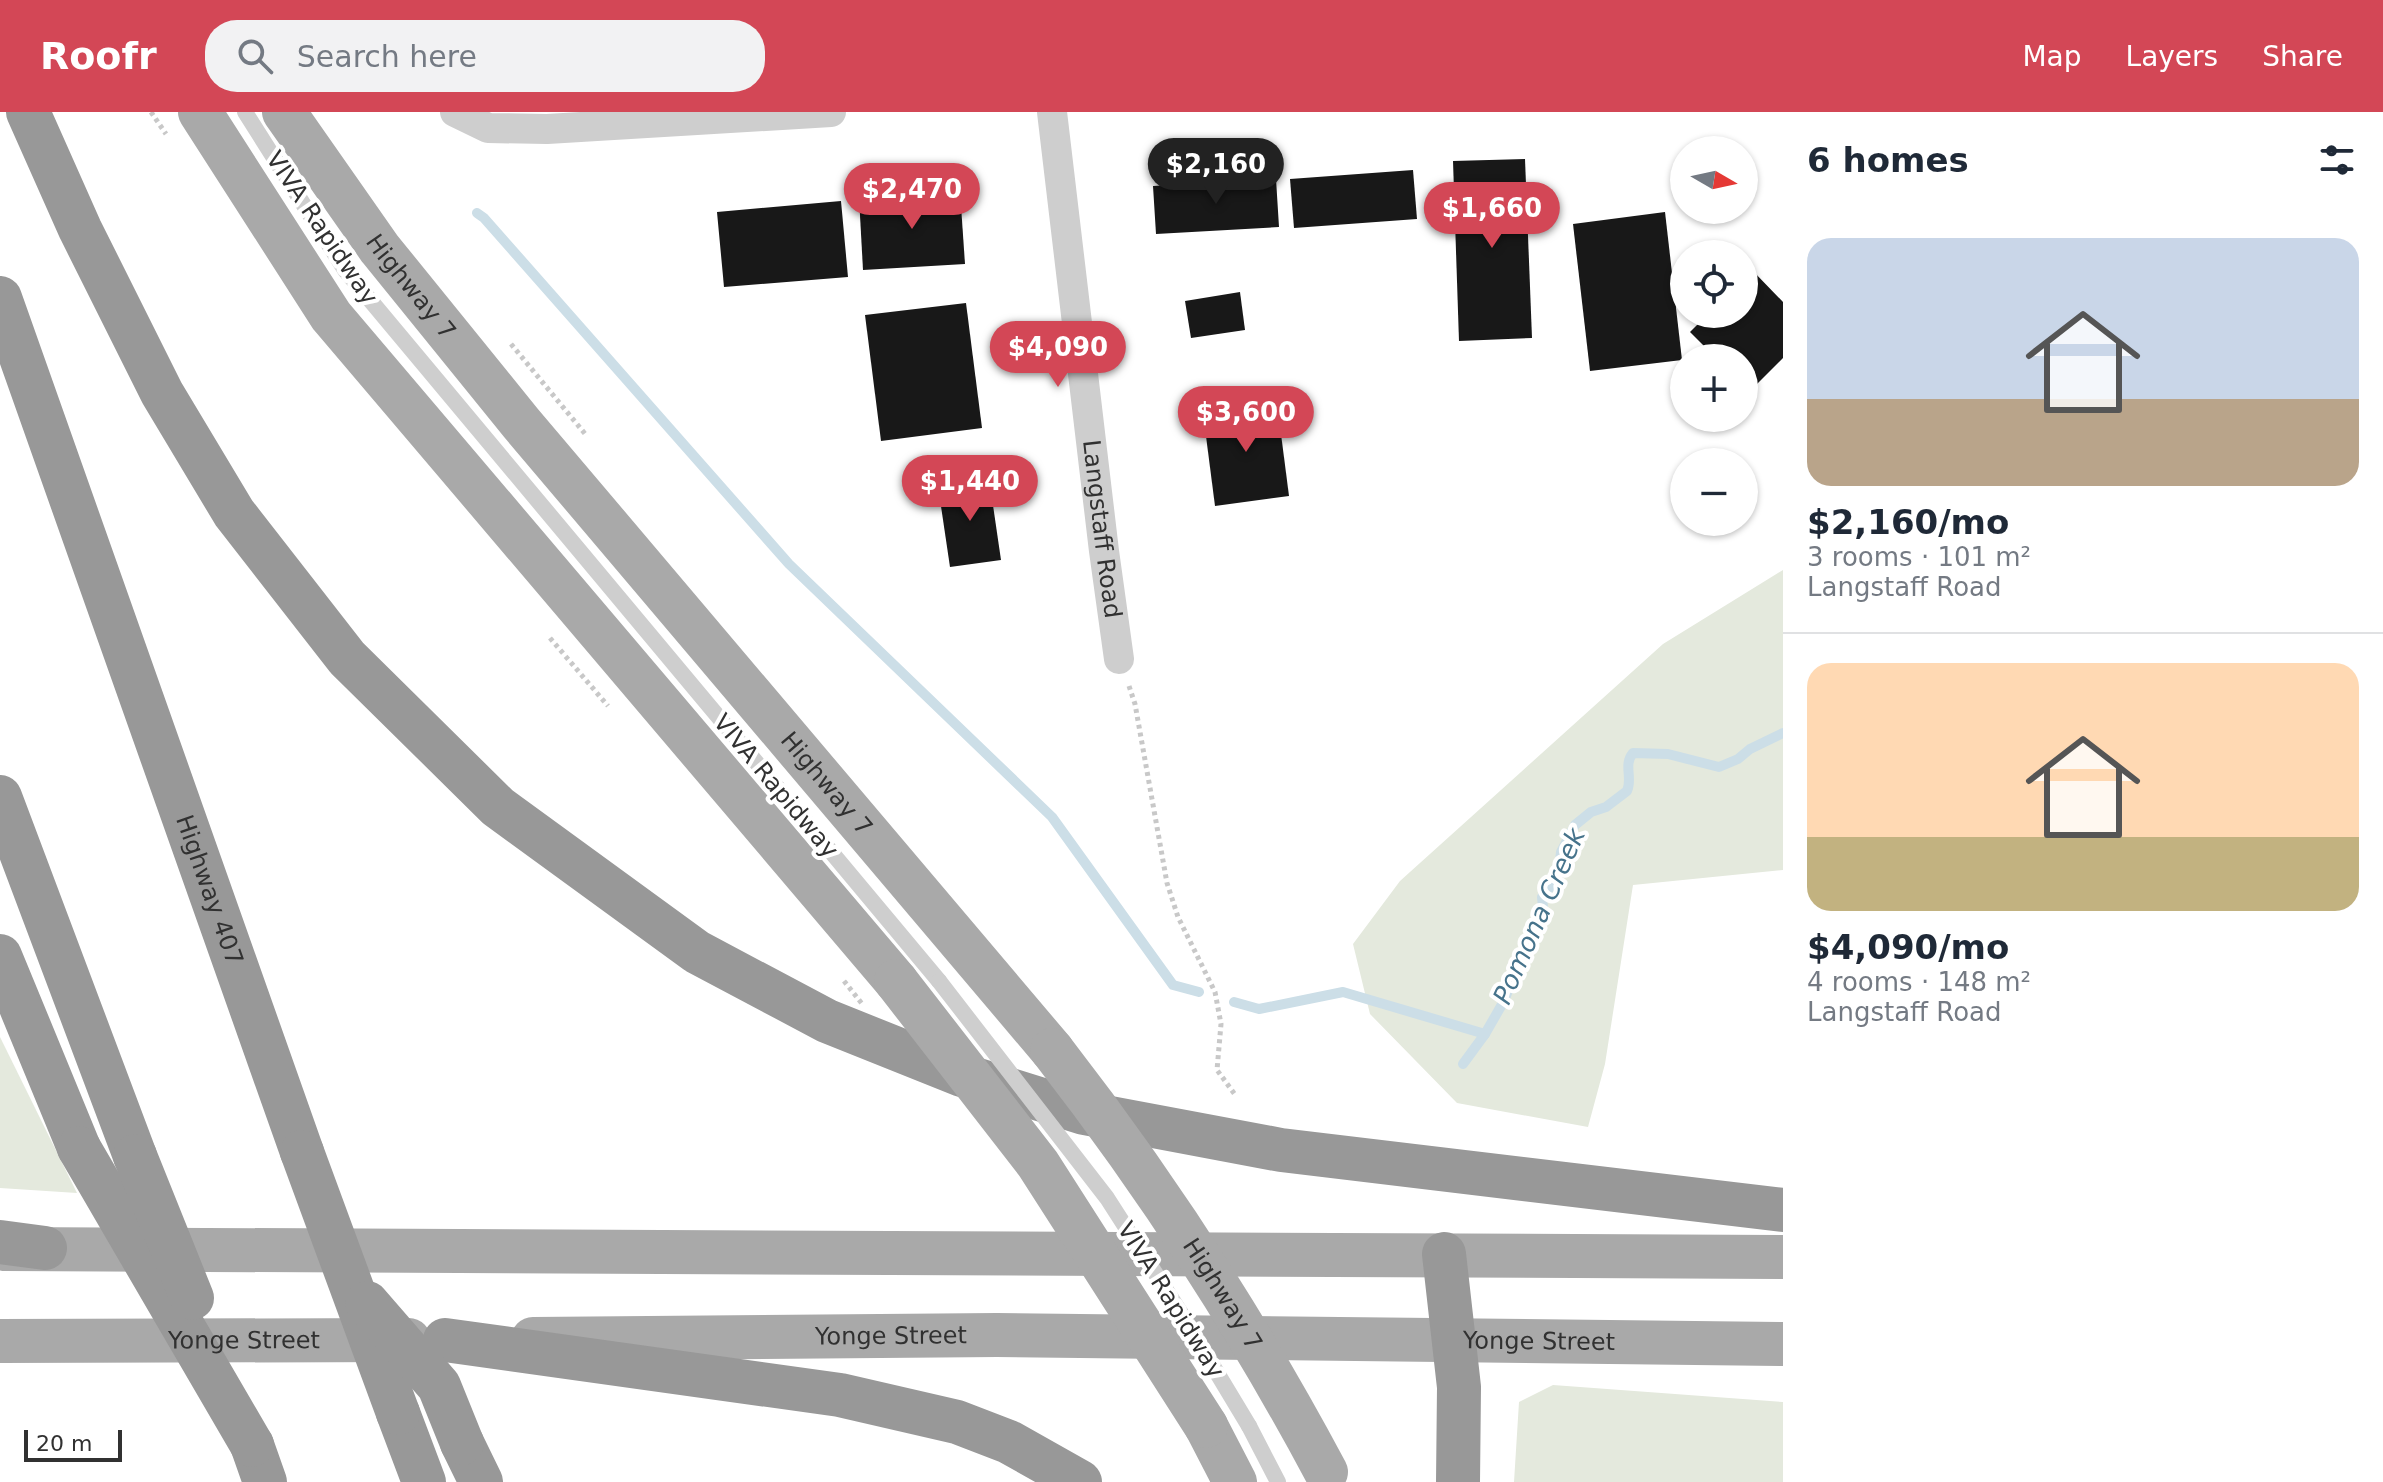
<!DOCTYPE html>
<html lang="en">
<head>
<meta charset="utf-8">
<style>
  body { margin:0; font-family:"DejaVu Sans",sans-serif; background:#f2f2f3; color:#1f2937; height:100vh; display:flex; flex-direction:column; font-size:30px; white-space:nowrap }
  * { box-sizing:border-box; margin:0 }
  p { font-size:26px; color:#747a83 }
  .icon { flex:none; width:44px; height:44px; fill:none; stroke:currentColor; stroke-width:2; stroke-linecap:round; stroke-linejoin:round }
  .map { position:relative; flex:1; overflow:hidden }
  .drawer { display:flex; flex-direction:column; background:#fff; width:600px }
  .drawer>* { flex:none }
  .needle { width:52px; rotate:99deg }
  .fabs { position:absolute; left:1670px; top:24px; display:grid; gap:16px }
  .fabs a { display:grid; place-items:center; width:88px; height:88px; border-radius:50%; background:#fff; box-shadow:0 2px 6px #0004; font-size:40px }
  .scale { position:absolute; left:24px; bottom:20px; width:98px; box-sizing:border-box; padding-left:8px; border:4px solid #313131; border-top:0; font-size:22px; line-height:28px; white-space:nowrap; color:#313131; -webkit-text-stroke:6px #fff; paint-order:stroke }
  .price { position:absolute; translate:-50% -68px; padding:0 18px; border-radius:28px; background:#d34756; color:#fff; font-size:26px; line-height:52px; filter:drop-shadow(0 2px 4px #0008) }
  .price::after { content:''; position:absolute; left:50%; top:48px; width:24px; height:18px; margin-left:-12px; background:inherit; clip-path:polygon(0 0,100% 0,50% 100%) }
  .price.on { background:#222; color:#fff }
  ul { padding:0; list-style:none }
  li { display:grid; align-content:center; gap:16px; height:424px; padding:0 24px }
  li+li { border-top:2px solid #e0e1e3 }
  li span { display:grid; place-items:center; height:248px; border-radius:24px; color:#555 }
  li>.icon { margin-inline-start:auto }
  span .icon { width:144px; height:144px; fill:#fffc; stroke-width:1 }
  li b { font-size:34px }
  h2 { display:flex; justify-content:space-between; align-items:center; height:96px; padding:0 24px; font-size:34px }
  header { display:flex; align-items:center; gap:48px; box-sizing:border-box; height:112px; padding:0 40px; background:#d34756; color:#fff }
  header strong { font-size:38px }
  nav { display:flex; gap:44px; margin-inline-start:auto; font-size:28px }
  .search { width:560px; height:72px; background:#f2f2f3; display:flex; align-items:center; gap:20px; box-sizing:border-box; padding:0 28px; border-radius:32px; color:#747a83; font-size:30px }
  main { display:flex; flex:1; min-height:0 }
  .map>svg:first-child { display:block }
  .green { fill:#e4e9dd }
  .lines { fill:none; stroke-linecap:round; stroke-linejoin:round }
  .stream { stroke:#ccdee7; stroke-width:10 }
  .building { fill:#181818 }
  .path { stroke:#c8c8c8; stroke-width:5; stroke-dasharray:4 4; stroke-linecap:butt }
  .lane { stroke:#cecece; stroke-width:16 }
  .street { stroke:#cecece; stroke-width:30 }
  .primary { stroke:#a9a9a9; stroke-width:44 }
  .highway { stroke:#989898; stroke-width:44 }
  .path-bridge { stroke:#c8c8c8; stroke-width:5; stroke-dasharray:4 4; stroke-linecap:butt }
  .lane-bridge { stroke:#cecece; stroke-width:16 }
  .primary-bridge { stroke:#a9a9a9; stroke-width:44 }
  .highway-bridge { stroke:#989898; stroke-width:44 }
  .labels { text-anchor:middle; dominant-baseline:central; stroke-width:8; stroke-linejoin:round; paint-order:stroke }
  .street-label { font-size:24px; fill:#313131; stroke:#fff }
  .water-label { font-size:26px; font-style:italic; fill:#46738b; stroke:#fff }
</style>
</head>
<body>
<header>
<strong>Roofr</strong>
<div class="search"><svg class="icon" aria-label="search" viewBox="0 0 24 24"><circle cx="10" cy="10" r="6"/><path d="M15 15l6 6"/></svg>Search here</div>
<nav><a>Map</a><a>Layers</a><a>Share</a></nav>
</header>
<main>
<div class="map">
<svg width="1783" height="1370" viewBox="0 0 1783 1370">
  <rect width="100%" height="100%" fill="#fff"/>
  <g class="green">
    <path d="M1783,458V758L1633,773L1605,952L1588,1015L1457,991L1370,902L1353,832L1400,769L1663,532Z"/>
    <path d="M0,925L77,1081L0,1076Z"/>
    <path d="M1553,1273L1783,1290V1370H1514L1519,1290Z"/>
  </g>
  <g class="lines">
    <g class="stream">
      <path d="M477,101L484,106L789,452L1052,705L1173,873L1199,880"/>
      <path d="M1234,890L1259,897L1343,880L1485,922"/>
      <path d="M1463,952L1485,922L1504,889L1528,827L1539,810L1543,795L1542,785L1558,766L1561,740L1575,713L1591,700L1606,695L1627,679C1633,666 1623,653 1633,641L1668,642L1719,655L1738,647L1750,637L1783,621"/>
    </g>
  </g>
  <g class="building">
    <path d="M1525,47L1532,226L1459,229L1453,49Z"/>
    <path d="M1413,58L1417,107L1294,116L1290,67Z"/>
    <path d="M1276,67L1279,115L1156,122L1153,74Z"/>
    <path d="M960,79L965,152L863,158L859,85Z"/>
    <path d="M841,89L848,165L724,175L717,100Z"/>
    <path d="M1665,100L1682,248L1590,259L1573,112Z"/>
    <path d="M1752,158L1783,190V246L1749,280L1744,274V246H1716L1690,220L1708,202H1744V166Z"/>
    <path d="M1240,180L1245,218L1191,226L1185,189Z"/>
    <path d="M966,191L982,316L881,329L865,203Z"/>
    <path d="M1277,291L1289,384L1215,394L1203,301Z"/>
    <path d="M989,366L1001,448L950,455L938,374Z"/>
  </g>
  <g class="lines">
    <g class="path">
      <path d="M151,0L166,22"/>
      <path d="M511,232L586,323"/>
      <path d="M550,526L608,594"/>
      <path d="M1129,574L1135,592L1167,771L1178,805L1215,880L1221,912L1217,958L1236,984"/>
    </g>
    <g class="lane">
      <path d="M245,0L345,158L939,869"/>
      <path d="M1249,1314L1278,1370"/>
    </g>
    <g class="street">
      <path d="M455,0L488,16L547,17L831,0"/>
      <path id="s1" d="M1052,0L1104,439L1119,547"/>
    </g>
    <g class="primary">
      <path d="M200,0L331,204L896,869"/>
      <path id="s2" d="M284,0L380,137L521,311L1052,938"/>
      <path d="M5,1137L1783,1145"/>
      <path id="s3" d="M533,1227L997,1223L1783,1232"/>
      <path id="s4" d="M0,1229L409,1228"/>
      <path d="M1206,1314L1235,1370"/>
    </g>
    <g class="highway">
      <path d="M28,0L80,117L162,281L234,401L347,546L498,695L697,840L827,909L962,963L1084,1001L1281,1038L1783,1098"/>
      <path id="s5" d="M0,186L302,1040"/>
      <path d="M0,685L135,1044"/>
      <path d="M0,844L79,1036"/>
      <path d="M0,1130L45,1136"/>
      <path d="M1444,1142L1459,1275L1458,1370"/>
      <path d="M445,1228L840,1283L957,1310L1009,1330L1080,1370"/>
      <path d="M398,1301L424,1370"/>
      <path d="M462,1331L481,1370"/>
      <path d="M252,1333L265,1370"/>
    </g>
    <path class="path-bridge" d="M844,869L863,893"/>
    <path class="lane-bridge" d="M939,869L1107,1086L1184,1206L1249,1314"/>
    <g class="primary-bridge">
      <path d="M896,869L1038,1052L1206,1314"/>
      <path id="s6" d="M1052,938C1157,1073 1246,1210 1326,1360"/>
    </g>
    <g class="highway-bridge">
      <path d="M79,1036L252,1333"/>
      <path d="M302,1040L398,1301"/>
      <path d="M135,1044L192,1186"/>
      <path d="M367,1191L439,1274L462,1331"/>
    </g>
  </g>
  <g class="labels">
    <g class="street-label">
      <text transform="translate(322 116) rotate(56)">VIVA Rapidway</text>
      <text stroke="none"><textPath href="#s2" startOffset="216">Highway 7</textPath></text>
      <text stroke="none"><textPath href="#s1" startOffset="420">Langstaff Road</textPath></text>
      <text stroke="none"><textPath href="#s2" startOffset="864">Highway 7</textPath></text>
      <text transform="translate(776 674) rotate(50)">VIVA Rapidway</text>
      <text stroke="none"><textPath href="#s5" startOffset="628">Highway 407</textPath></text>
      <text stroke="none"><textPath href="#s6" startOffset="298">Highway 7</textPath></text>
      <text transform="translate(1171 1188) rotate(58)">VIVA Rapidway</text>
      <text stroke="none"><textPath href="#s3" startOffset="358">Yonge Street</textPath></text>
      <text stroke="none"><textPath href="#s4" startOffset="244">Yonge Street</textPath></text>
      <text stroke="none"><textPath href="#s3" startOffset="1006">Yonge Street</textPath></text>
    </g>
    <g class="water-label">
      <text transform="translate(1539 804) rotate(-66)">Pomona Creek</text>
    </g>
  </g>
</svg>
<div class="fabs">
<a><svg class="needle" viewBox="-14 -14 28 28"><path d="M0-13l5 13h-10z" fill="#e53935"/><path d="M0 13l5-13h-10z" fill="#747a83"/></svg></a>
<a><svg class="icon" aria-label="locate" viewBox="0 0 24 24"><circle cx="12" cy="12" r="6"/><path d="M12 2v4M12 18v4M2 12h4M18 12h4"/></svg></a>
<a>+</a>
<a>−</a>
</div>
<div class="scale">20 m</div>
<b class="price on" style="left:1216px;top:94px">$2,160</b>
<b class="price" style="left:912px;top:119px">$2,470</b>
<b class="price" style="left:1492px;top:138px">$1,660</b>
<b class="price" style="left:1058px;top:277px">$4,090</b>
<b class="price" style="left:1246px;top:342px">$3,600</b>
<b class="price" style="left:970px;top:411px">$1,440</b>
</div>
<section class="drawer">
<h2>6 homes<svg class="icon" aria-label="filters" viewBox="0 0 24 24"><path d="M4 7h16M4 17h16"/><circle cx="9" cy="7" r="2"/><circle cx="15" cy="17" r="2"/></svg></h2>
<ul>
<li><span style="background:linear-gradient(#c9d6e8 65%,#b9a48a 0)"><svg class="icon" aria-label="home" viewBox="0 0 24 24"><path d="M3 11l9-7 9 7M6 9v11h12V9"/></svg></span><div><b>$2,160/mo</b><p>3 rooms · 101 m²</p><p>Langstaff Road</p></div></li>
<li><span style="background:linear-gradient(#ffd9b3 70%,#c2b280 0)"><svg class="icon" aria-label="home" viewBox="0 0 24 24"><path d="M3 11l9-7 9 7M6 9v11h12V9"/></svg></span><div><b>$4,090/mo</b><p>4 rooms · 148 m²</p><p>Langstaff Road</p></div></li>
</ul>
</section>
</main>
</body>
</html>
